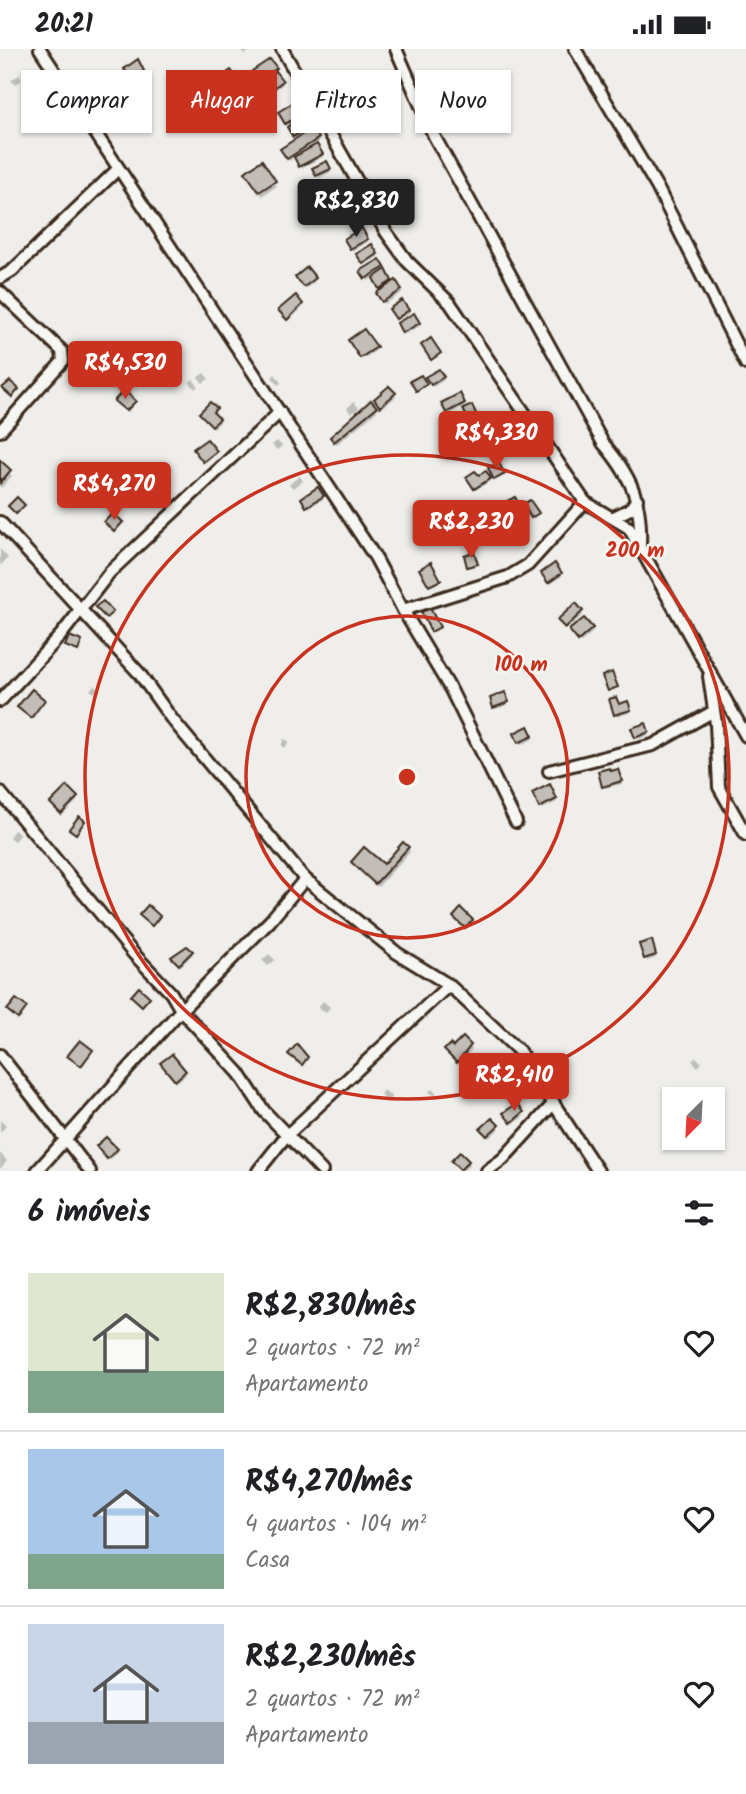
<!DOCTYPE html>
<html lang="pt">
<head>
<meta charset="utf-8">
<style>
  body { margin:0; font-family:Kalam,sans-serif; background:#f6f6f6; color:#202124; height:100vh; display:flex; flex-direction:column; font-size:26px; white-space:nowrap }
  * { box-sizing:border-box; margin:0 }
  p { font-size:23px; color:#757577 }
  .icon { flex:none; width:38px; height:38px; fill:none; stroke:currentColor; stroke-width:2; stroke-linecap:round; stroke-linejoin:round }
  .map { position:relative; height:1122px; overflow:hidden }
  .sheet { display:flex; flex-direction:column; background:#fff; flex:1 }
  .sheet>* { flex:none }
  .banner { position:absolute; left:21px; top:21px; width:705px; height:63px; display:flex; gap:14px }
  .needle { width:46px; rotate:204deg }
  .controls { position:absolute; left:662px; top:1038px; display:grid; gap:14px }
  .controls a { display:grid; place-items:center; width:63px; height:63px; border-radius:0px; background:#fff; box-shadow:0 2px 5px #0004; font-size:35px }
  .price { position:absolute; translate:-50% -60px; padding:0 16px; border-radius:7px; background:#c8321e; color:#fff; font-size:23px; line-height:46px; filter:drop-shadow(0 2px 4px #0008) }
  .price::after { content:''; position:absolute; left:50%; top:42px; width:21px; height:16px; margin-left:-10px; background:inherit; clip-path:polygon(0 0,100% 0,50% 100%) }
  .price.selected { background:#222; color:#fff }
  ul { padding:0; list-style:none }
  li { display:flex; align-items:center; gap:21px; height:175px; padding:0 28px }
  li+li { border-top:2px solid #e0e0e0 }
  li span { display:grid; place-items:center; flex:none; width:196px; height:140px; border-radius:0px; color:#555 }
  li>.icon { margin-inline-start:auto }
  span .icon { width:84px; height:84px; fill:#fffc; stroke-width:1 }
  li b { font-size:30px }
  h2 { display:flex; justify-content:space-between; align-items:center; height:84px; padding:0 28px; font-size:30px }
  .pill { padding:0 24px; border-radius:0px; background:#fff; box-shadow:0 2px 5px #0004; font-size:24px; line-height:63px }
  .pill.selected { background:#c8321e; color:#fff }
  .status { display:flex; justify-content:space-between; align-items:center; height:49px; padding:0 35px; background:#fff; direction:ltr }
  .status svg { height:19px; fill:currentColor }
  .map>svg:first-child { display:block }
  .shadow { fill:#0003 }
  .building { fill:#c2bdb7; stroke:#3b2a1e; stroke-width:2 }
  .lines { fill:none; stroke-linecap:round; stroke-linejoin:round }
  .street-casing { stroke:#3b2a1e; stroke-width:16 }
  .street { stroke:#f6f6f2; stroke-width:10 }
  .ring { fill:none; stroke:#c8321e; stroke-width:3.5 }
  .centre { fill:#c8321e; stroke:#f6f6f2; stroke-width:3.5 }
  .ring-label { font-size:21px; text-anchor:middle; font-weight:bold; fill:#c8321e; stroke:#f6f6f2; stroke-width:5; stroke-linejoin:round; paint-order:stroke }
</style>
</head>
<body>
<div class="status"><b>20:21</b><svg viewBox="0 0 49 12"><path d="M0 12V9h3v3zM5 12V6h3v6zM10 12V3h3v9zM15 12V0h3v12zM26 1h20v11H26zM47 4h2v5h-2z"/></svg></div>
<div class="map">
<svg width="746" height="1122" viewBox="0 0 746 1122">
  <rect width="100%" height="100%" fill="#efeeea"/>
  <filter id="ink" filterUnits="userSpaceOnUse"><feTurbulence type="fractalNoise" baseFrequency=".0143" numOctaves="2"/><feDisplacementMap in="SourceGraphic" scale="14" xChannelSelector="R" yChannelSelector="G"/><feConvolveMatrix kernelMatrix="1 2 1 2 8 2 1 2 1" color-interpolation-filters="sRGB"/></filter>
  <g filter="url(#ink)">
    <g class="shadow">
      <path d="M240,0H253L244,6Z"/>
      <path d="M269,12L283,35L268,46L254,23Z"/>
      <path d="M231,24L237,34L226,42L219,32Z"/>
      <path d="M19,26L22,31L15,36L11,31Z"/>
      <path d="M299,53L306,65L302,68L319,93L315,95L323,108L302,119L295,108L289,112L282,101L298,92L280,64Z"/>
      <path d="M261,114L277,137L262,147L247,123Z"/>
      <path d="M326,114L331,123L319,129L315,120Z"/>
      <path d="M337,146L345,159L331,168L323,155Z"/>
      <path d="M362,182L368,193L353,202L346,191Z"/>
      <path d="M371,197L378,208L365,216L359,205Z"/>
      <path d="M379,212L392,236L396,234L402,244L385,255L379,244L383,242L374,228L368,232L363,222Z"/>
      <path d="M314,230L315,232L306,240L299,231Z"/>
      <path d="M402,253L409,264L398,271L391,260Z"/>
      <path d="M301,256L303,258L289,272L282,263Z"/>
      <path d="M414,267L420,277L405,285L399,274Z"/>
      <path d="M364,282L377,301L363,310L350,291Z"/>
      <path d="M439,322L444,331L433,338L428,329Z"/>
      <path d="M204,324L209,330L203,334L198,328Z"/>
      <path d="M275,325L281,334L278,336L272,328Z"/>
      <path d="M193,330L198,337L195,340L189,333Z"/>
      <path d="M394,345L396,348L382,359L377,353Z"/>
      <path d="M459,347L465,357L449,365L443,355Z"/>
      <path d="M134,353L128,364L118,355Z"/>
      <path d="M354,353L359,359L351,365L347,359Z"/>
      <path d="M371,353L377,362L337,395L332,389Z"/>
      <path d="M215,360L214,366L220,373L214,379L202,366Z"/>
      <path d="M464,369L469,380L458,386L452,376Z"/>
      <path d="M207,392L216,405L205,414L195,401Z"/>
      <path d="M277,392L282,397L277,401L272,396Z"/>
      <path d="M0,414L12,427L1,439L0,438Z"/>
      <path d="M485,424L490,432L476,441L468,429H478Z"/>
      <path d="M300,427L303,432L293,439L289,435Z"/>
      <path d="M317,441L323,450L309,459L304,450Z"/>
      <path d="M24,457L18,466L11,460Z"/>
      <path d="M458,462L463,471L447,482L438,469Z"/>
      <path d="M523,468L527,473L519,478L516,472Z"/>
      <path d="M0,500L8,509L1,516L0,515Z"/>
      <path d="M555,517L562,527L550,535L543,525Z"/>
      <path d="M576,557L583,566L567,580L561,573Z"/>
      <path d="M584,571L593,583L581,593L573,584Z"/>
      <path d="M94,636L98,639L95,644L90,641Z"/>
      <path d="M505,646L509,655L496,660L492,650Z"/>
      <path d="M611,651L619,657L627,654L631,663L617,668Z"/>
      <path d="M44,652L33,670L21,661Z"/>
      <path d="M645,676L649,686L638,690L633,680Z"/>
      <path d="M527,679L533,690L521,696L516,685Z"/>
      <path d="M284,690L289,692L285,699L281,697Z"/>
      <path d="M611,723L619,724L622,735L605,739Z"/>
      <path d="M549,737L557,753L542,760L534,745Z"/>
      <path d="M77,749L78,751L63,766L53,757Z"/>
      <path d="M84,773L77,786L73,783L71,780Z"/>
      <path d="M14,781L20,785L14,792L9,788Z"/>
      <path d="M408,799L410,803L378,838L353,813L384,817Z"/>
      <path d="M653,896L656,909L647,912L645,909Z"/>
      <path d="M191,903L193,905L181,917L175,911Z"/>
      <path d="M269,905L275,911L268,917L262,911Z"/>
      <path d="M323,952L330,958L326,964L318,958Z"/>
      <path d="M26,960L20,971L9,961Z"/>
      <path d="M463,990L472,1000L459,1015L447,1003Z"/>
      <path d="M92,1002L82,1019L69,1007Z"/>
      <path d="M172,1007L186,1026L177,1033L164,1017Z"/>
      <path d="M696,1008L702,1014L698,1018L692,1012Z"/>
      <path d="M431,1040L437,1044L435,1047L429,1043Z"/>
      <path d="M384,1041L392,1048L387,1053L380,1045Z"/>
      <path d="M517,1056L524,1067L513,1075L506,1064Z"/>
      <path d="M0,1071L6,1077L0,1084Z"/>
      <path d="M497,1077L499,1080L489,1089L483,1082Z"/>
      <path d="M713,1079L721,1092L716,1095L712,1088Z"/>
      <path d="M99,1100L116,1101L118,1103L110,1111Z"/>
      <path d="M0,1104L7,1112L0,1120Z"/>
      <path d="M460,1106L469,1116L463,1122L455,1115Z"/>
    </g>
    <g class="building">
      <path d="M138,10L144,22L133,31L124,20Z"/>
      <path d="M270,10L277,19L259,32L252,22Z"/>
      <path d="M231,21L238,30L223,40L217,31Z"/>
      <path d="M275,22L283,32L266,45L258,34Z"/>
      <path d="M299,50L306,62L285,75L278,63Z"/>
      <path d="M303,67L310,77L293,88L287,78Z"/>
      <path d="M312,79L319,89L287,110L280,100Z"/>
      <path d="M317,95L323,105L299,118L294,108Z"/>
      <path d="M262,111L276,132L259,143L245,123Z"/>
      <path d="M327,112L331,120L316,127L312,119Z"/>
      <path d="M337,144L345,156L328,167L320,155Z"/>
      <path d="M362,179L368,190L350,200L344,190Z"/>
      <path d="M372,195L378,205L363,215L356,205Z"/>
      <path d="M380,210L385,218L365,230L360,222Z"/>
      <path d="M307,218L316,229L304,238L295,228Z"/>
      <path d="M386,220L392,232L379,240L373,229Z"/>
      <path d="M396,231L402,241L382,253L376,244Z"/>
      <path d="M296,246L303,255L287,271L278,261Z"/>
      <path d="M402,251L409,261L396,270L389,260Z"/>
      <path d="M414,264L420,274L402,284L397,274Z"/>
      <path d="M364,280L377,298L360,309L348,291Z"/>
      <path d="M431,289L441,304L431,311L421,296Z"/>
      <path d="M439,320L444,328L431,336L425,328Z"/>
      <path d="M421,326L427,335L416,342L410,332Z"/>
      <path d="M10,332L19,340L12,348L2,339Z"/>
      <path d="M389,337L396,344L380,358L374,350Z"/>
      <path d="M124,341L136,352L126,362L114,352Z"/>
      <path d="M460,344L465,354L446,364L441,354Z"/>
      <path d="M371,351L377,358L334,393L330,388Z"/>
      <path d="M210,353L217,359L213,363L220,370L212,377L199,364Z"/>
      <path d="M472,356L480,373L471,377L463,360Z"/>
      <path d="M464,367L470,377L455,384L450,375Z"/>
      <path d="M207,390L217,402L203,413L193,400Z"/>
      <path d="M0,411L11,421L0,434Z"/>
      <path d="M499,414L505,425L494,431L488,419Z"/>
      <path d="M475,422L479,426L486,422L491,429L474,440L466,428Z"/>
      <path d="M318,438L324,447L306,458L301,449Z"/>
      <path d="M17,448L25,456L16,465L8,457Z"/>
      <path d="M515,448L522,461L510,467L503,454Z"/>
      <path d="M530,451L539,464L531,469L523,455Z"/>
      <path d="M450,459L452,463L458,459L464,468L444,480L436,468Z"/>
      <path d="M113,464L123,473L114,483L104,473Z"/>
      <path d="M474,503L478,515L467,518L464,506Z"/>
      <path d="M431,513L441,531L429,537L419,520Z"/>
      <path d="M555,514L562,524L548,534L541,524Z"/>
      <path d="M103,552L113,563L106,569L95,558Z"/>
      <path d="M576,554L583,562L565,579L557,571Z"/>
      <path d="M430,559L440,578L431,583L421,563Z"/>
      <path d="M584,569L593,579L578,592L569,581Z"/>
      <path d="M69,587L82,592L78,602L65,597Z"/>
      <path d="M612,623L618,638L608,642L602,627Z"/>
      <path d="M32,640L45,651L31,669L17,658Z"/>
      <path d="M505,643L509,653L493,659L490,649Z"/>
      <path d="M616,648L619,655L628,652L631,661L614,666L609,650Z"/>
      <path d="M646,674L649,683L635,689L631,679Z"/>
      <path d="M528,677L533,687L518,694L514,684Z"/>
      <path d="M610,719L611,722L618,720L622,732L602,738L598,722Z"/>
      <path d="M550,735L557,750L539,759L532,744Z"/>
      <path d="M67,737L78,748L61,765L50,754Z"/>
      <path d="M79,767L85,772L76,785L69,780Z"/>
      <path d="M403,793L409,798L375,835L351,813L364,798L384,815Z"/>
      <path d="M148,856L160,867L152,877L139,866Z"/>
      <path d="M461,859L473,871L465,879L453,868Z"/>
      <path d="M652,891L656,906L644,910L639,895Z"/>
      <path d="M187,897L193,902L179,916L171,908Z"/>
      <path d="M139,938L150,948L142,957L131,947Z"/>
      <path d="M16,950L27,958L18,970L7,961Z"/>
      <path d="M463,988L471,996L457,1014L444,1001L450,995L453,998Z"/>
      <path d="M80,991L93,1001L81,1017L67,1007Z"/>
      <path d="M297,995L308,1008L302,1016L288,1005Z"/>
      <path d="M172,1005L186,1022L175,1032L160,1014Z"/>
      <path d="M517,1054L524,1063L511,1074L503,1064Z"/>
      <path d="M492,1069L499,1076L487,1087L480,1080Z"/>
      <path d="M106,1088L118,1100L107,1110L96,1097Z"/>
      <path d="M460,1103L469,1112L460,1121L451,1112Z"/>
    </g>
    <g class="lines">
      <g class="street-casing">
        <g id="street">
          <path d="M40,0L375,508L403,561L508,528L528,516L585,453"/>
          <path d="M282,0L386,183L407,212L450,254L585,453L629,479L746,687"/>
          <path d="M396,0L434,87L603,394C632,428 642,452 640,497"/>
          <path d="M575,0L657,138L746,315"/>
          <path d="M0,229L12,222L118,120"/>
          <path d="M0,243L62,302L63,312L0,382"/>
          <path d="M614,468L630,460L637,450"/>
          <path d="M0,473L139,624L171,669L305,830L397,904L449,936L519,1002L598,1122"/>
          <path d="M403,561L451,641L516,773"/>
          <path d="M709,627L716,675L719,738L746,786"/>
          <path d="M0,652L61,586L110,523L280,363"/>
          <path d="M549,722L653,696L714,662"/>
          <path d="M0,743L133,904L171,944L181,961L239,1024L264,1062L322,1122"/>
          <path d="M0,1006L90,1122"/>
          <path d="M37,1122L181,961L270,872L305,830"/>
          <path d="M258,1122L286,1087L449,936"/>
          <path d="M487,1122L503,1110L554,1054"/>
        </g>
      </g>
      <use href="#street" class="street"/>
    </g>
  </g>
  <g class="ring">
    <circle cx="407" cy="728" r="161"/>
    <circle cx="407" cy="728" r="322"/>
  </g>
  <circle cx="407" cy="728" r="10" class="centre"/>
  <g class="ring-label">
    <text x="635" y="508">200 m</text>
    <text x="521" y="622">100 m</text>
  </g>
</svg>
<div class="controls">
<a><svg class="needle" viewBox="-14 -14 28 28"><path d="M0-13l5 13h-10z" fill="#e53935"/><path d="M0 13l5-13h-10z" fill="#757577"/></svg></a>
</div>
<b class="price selected" style="left:356px;top:190px">R$2,830</b>
<b class="price" style="left:125px;top:352px">R$4,530</b>
<b class="price" style="left:496px;top:422px">R$4,330</b>
<b class="price" style="left:114px;top:473px">R$4,270</b>
<b class="price" style="left:471px;top:511px">R$2,230</b>
<b class="price" style="left:514px;top:1064px">R$2,410</b>
<div class="banner">
<a class="pill">Comprar</a>
<a class="pill selected">Alugar</a>
<a class="pill">Filtros</a>
<a class="pill">Novo</a>
</div>
</div>
<section class="sheet">
<h2>6 imóveis<svg class="icon" aria-label="filters" viewBox="0 0 24 24"><path d="M4 7h16M4 17h16"/><circle cx="9" cy="7" r="2"/><circle cx="15" cy="17" r="2"/></svg></h2>
<ul>
<li><span style="background:linear-gradient(#dfe7d0 70%,#7fa58c 0)"><svg class="icon" aria-label="home" viewBox="0 0 24 24"><path d="M3 11l9-7 9 7M6 9v11h12V9"/></svg></span><div><b>R$2,830/mês</b><p>2 quartos · 72 m²</p><p>Apartamento</p></div><svg class="icon" aria-label="heart" viewBox="0 0 24 24"><path d="M12 20l-8-8c-3-5 5-10 8-4 3-6 11-1 8 4z"/></svg></li>
<li><span style="background:linear-gradient(#a9c7e8 75%,#7fa58c 0)"><svg class="icon" aria-label="home" viewBox="0 0 24 24"><path d="M3 11l9-7 9 7M6 9v11h12V9"/></svg></span><div><b>R$4,270/mês</b><p>4 quartos · 104 m²</p><p>Casa</p></div><svg class="icon" aria-label="heart" viewBox="0 0 24 24"><path d="M12 20l-8-8c-3-5 5-10 8-4 3-6 11-1 8 4z"/></svg></li>
<li><span style="background:linear-gradient(#c9d6e8 70%,#9aa5b1 0)"><svg class="icon" aria-label="home" viewBox="0 0 24 24"><path d="M3 11l9-7 9 7M6 9v11h12V9"/></svg></span><div><b>R$2,230/mês</b><p>2 quartos · 72 m²</p><p>Apartamento</p></div><svg class="icon" aria-label="heart" viewBox="0 0 24 24"><path d="M12 20l-8-8c-3-5 5-10 8-4 3-6 11-1 8 4z"/></svg></li>
</ul>
</section>
</body>
</html>
